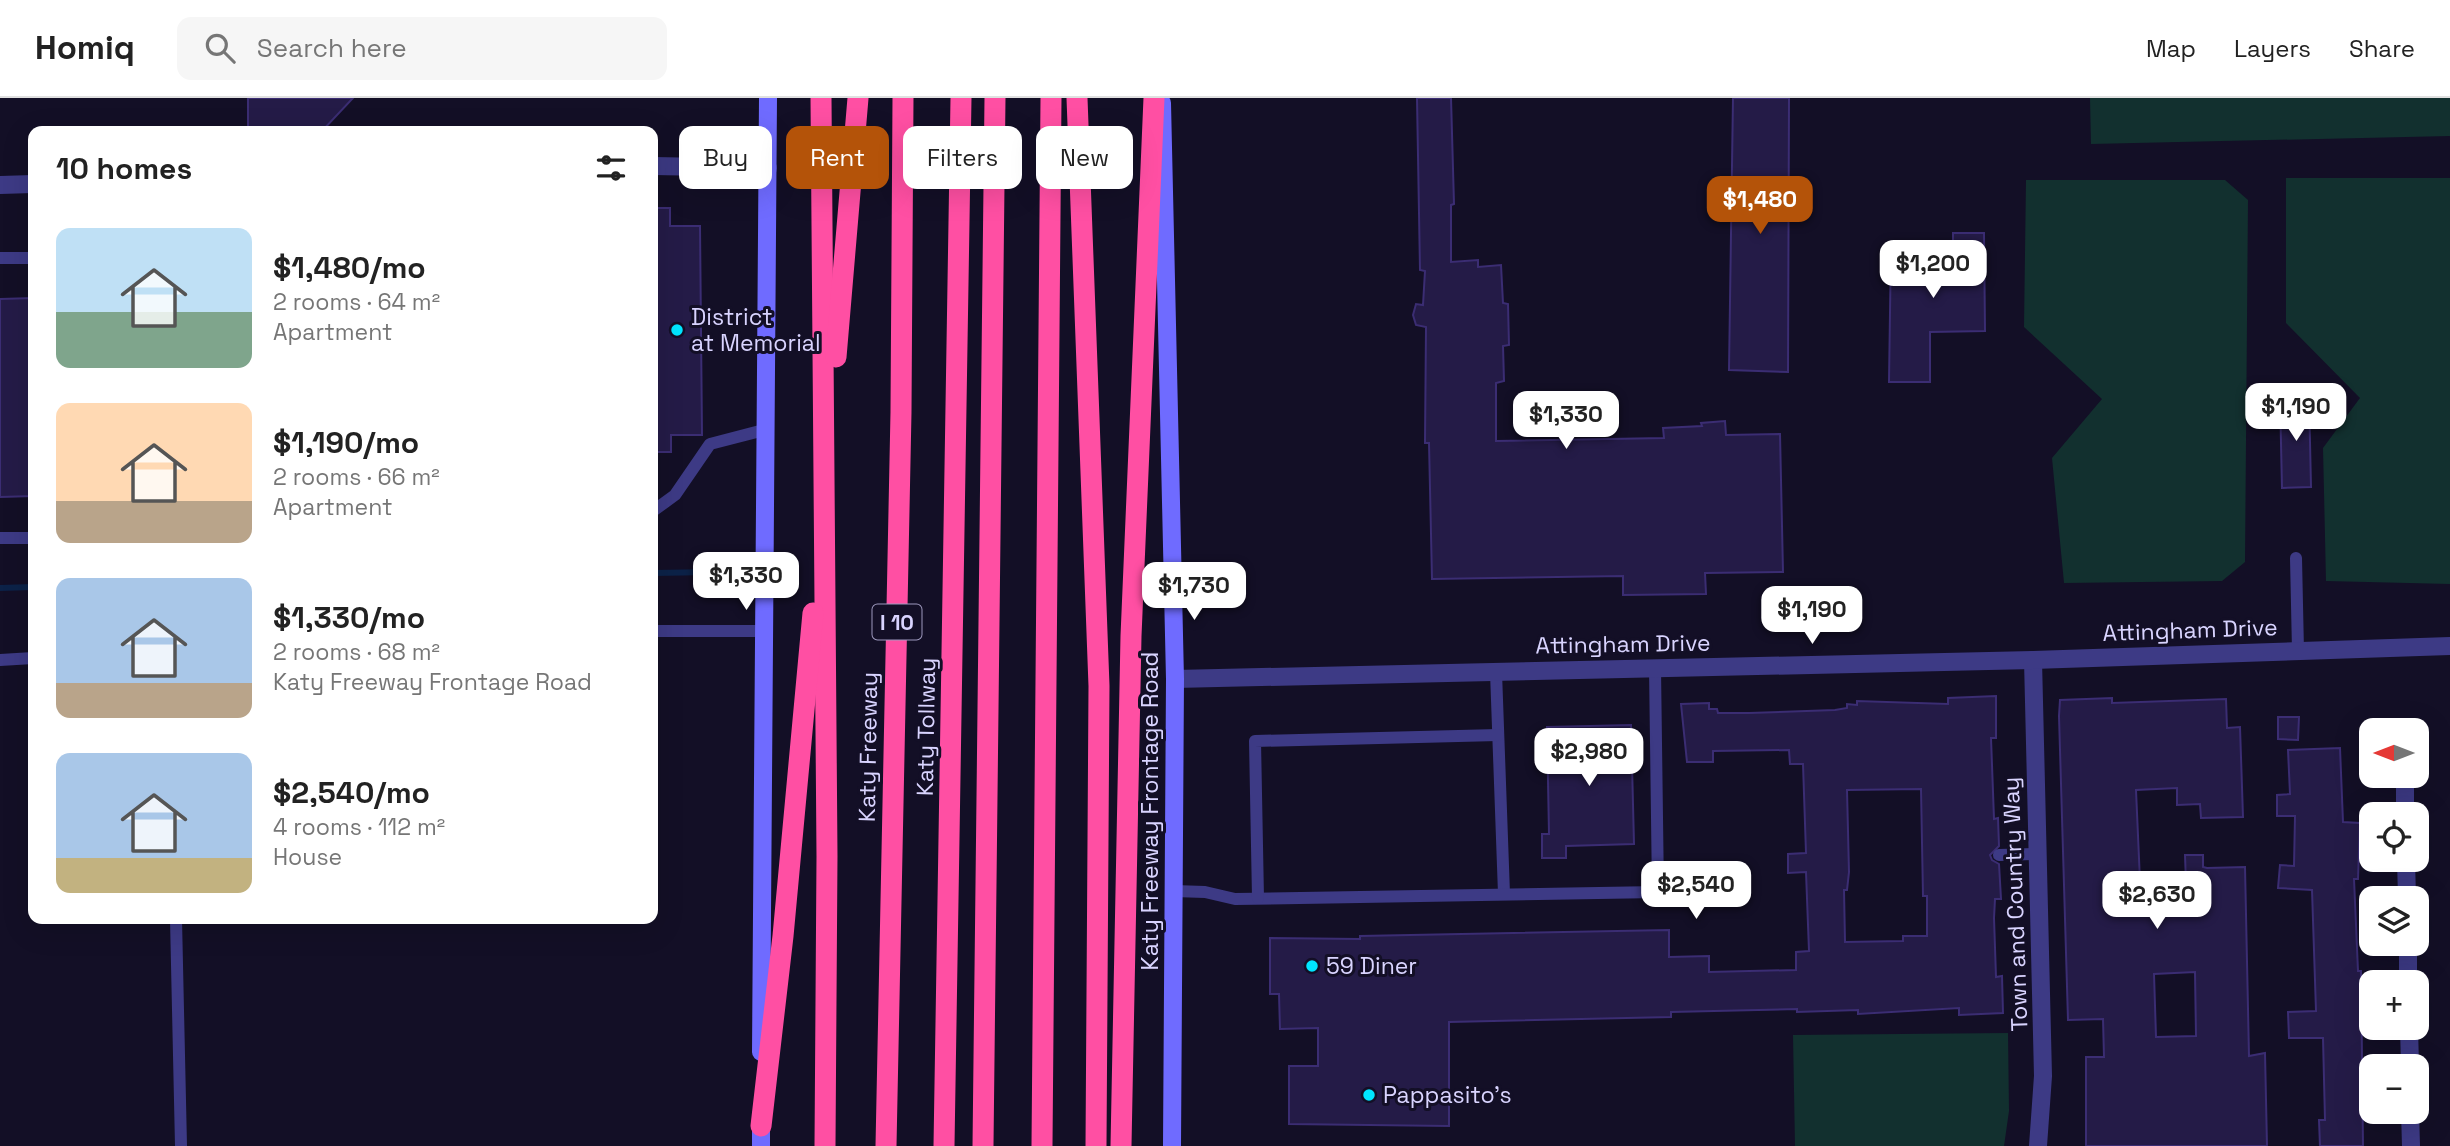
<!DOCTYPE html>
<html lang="en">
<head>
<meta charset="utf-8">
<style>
  body { margin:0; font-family:"Space Grotesk",sans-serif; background:#f6f6f6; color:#222; height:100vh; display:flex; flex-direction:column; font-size:26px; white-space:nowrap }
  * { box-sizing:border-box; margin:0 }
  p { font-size:23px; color:#767676 }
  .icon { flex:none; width:38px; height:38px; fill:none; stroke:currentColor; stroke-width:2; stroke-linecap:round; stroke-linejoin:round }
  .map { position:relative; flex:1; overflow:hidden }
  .panel { position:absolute; left:28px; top:28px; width:630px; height:798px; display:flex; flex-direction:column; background:#fff; border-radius:14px; box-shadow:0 7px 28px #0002 }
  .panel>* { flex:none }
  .guide { position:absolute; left:679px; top:28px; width:665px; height:63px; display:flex; gap:14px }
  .needle { width:46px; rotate:270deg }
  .fabs { position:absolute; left:2359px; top:620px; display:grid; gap:14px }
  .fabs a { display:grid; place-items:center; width:70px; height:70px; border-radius:14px; background:#fff; box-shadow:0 7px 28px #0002; font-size:35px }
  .price { position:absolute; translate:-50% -60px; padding:0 16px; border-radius:14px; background:#fff; color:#222; font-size:23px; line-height:46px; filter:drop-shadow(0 2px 4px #0008) }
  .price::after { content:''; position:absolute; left:50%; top:42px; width:21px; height:16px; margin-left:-10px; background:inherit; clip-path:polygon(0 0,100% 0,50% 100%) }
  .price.selected { background:#b45309; color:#fff }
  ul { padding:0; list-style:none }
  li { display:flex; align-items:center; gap:21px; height:175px; padding:0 28px }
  li span { display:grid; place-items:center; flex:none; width:196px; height:140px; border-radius:14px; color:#555 }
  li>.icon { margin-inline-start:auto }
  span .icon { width:84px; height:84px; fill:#fffc; stroke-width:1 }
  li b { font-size:30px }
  h2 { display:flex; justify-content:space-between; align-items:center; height:84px; padding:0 28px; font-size:30px }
  .tag { padding:0 24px; border-radius:14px; background:#fff; box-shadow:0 7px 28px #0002; font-size:24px; line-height:63px }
  .tag.selected { background:#b45309; color:#fff }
  header { display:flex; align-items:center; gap:42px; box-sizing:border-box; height:98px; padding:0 35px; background:#fff; border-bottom:2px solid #e0e0e0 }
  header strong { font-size:33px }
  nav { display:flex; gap:38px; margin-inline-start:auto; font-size:24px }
  .search { width:490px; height:63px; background:#f6f6f6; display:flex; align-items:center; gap:18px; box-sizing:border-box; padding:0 24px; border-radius:14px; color:#767676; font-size:26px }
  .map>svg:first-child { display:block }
  .green { fill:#12302f }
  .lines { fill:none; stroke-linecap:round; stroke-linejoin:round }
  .stream { stroke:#0c2248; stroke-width:6 }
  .building { fill:#241b47; stroke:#3b2d73; stroke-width:2; fill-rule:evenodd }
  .service { stroke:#3d3a85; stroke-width:12 }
  .minor { stroke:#3d3a85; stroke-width:18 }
  .tertiary { stroke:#3d3a85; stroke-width:18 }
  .secondary { stroke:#6f6bff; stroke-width:18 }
  .motorway { stroke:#ff4fa3; stroke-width:21 }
  .poi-dot { fill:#00e5ff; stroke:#130f26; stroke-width:2.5 }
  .labels { text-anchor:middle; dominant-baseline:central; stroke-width:6; stroke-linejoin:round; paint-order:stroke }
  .shield { fill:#130f26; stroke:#9e99be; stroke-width:2 }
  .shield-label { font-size:21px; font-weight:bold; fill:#d9d4ff }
  .poi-label { font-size:23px; fill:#d9d4ff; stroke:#130f26; text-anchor:start }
  .street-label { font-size:23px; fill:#d9d4ff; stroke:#130f26 }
</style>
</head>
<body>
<header>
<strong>Homiq</strong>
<div class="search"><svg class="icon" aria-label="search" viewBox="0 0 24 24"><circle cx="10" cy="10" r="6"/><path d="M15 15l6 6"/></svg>Search here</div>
<nav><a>Map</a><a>Layers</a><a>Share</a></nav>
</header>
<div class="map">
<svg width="2450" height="1048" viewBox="0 0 2450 1048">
  <rect width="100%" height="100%" fill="#130f26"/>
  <g class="green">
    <path d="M2090,0H2450V38L2091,46Z"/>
    <path d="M2286,80H2450V486L2326,483L2323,350L2360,300L2286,225Z"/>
    <path d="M2026,82H2225L2248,102L2245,464L2222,483L2064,485L2052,360L2102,301L2024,229Z"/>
    <path d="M2008,935L2009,1013L2004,1048H1795L1793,937Z"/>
  </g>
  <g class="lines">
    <g class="stream">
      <path d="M653,475L714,474"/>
      <path d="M0,490L33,489"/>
    </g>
  </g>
  <g class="building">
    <path d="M248,0H353L322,33H248Z"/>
    <path d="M1417,0H1451L1454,106L1451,107V164L1478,162V169L1501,167L1503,205L1508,206L1509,247L1503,248L1504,283L1496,285V343L1664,340L1663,330L1702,328L1701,325L1725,323L1726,337L1780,336L1783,474L1705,475L1706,496L1623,497V478L1432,481L1429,345H1425L1426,229L1416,227L1413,217L1416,206L1423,207L1425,173L1420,172Z"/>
    <path d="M1733,0H1789L1788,274L1729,272Z"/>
    <path d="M653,110H670V128H700L702,337H671V354H653Z"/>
    <path d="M1953,135H1984L1985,233L1930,234V284H1889L1891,146H1953Z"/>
    <path d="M33,200V398L0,399V201Z"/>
    <path d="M2309,299L2311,389L2282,390L2280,300Z"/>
    <path d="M1996,598V640H1991L1994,721L1998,720L1999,748L1990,757L1992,762L1999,766L2001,801H1995L1994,820L1996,879L2002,878L2003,915L1959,917V910L1858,916V912L1797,914V911L1671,914V919L1449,924V1028L1289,1026V968H1318V930L1280,931L1279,896H1270V840L1360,841V838L1669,832V859L1709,858V874L1796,872V854L1809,853L1806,774L1788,775V756L1806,755L1803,666H1790L1789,652L1713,653V664H1687L1681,606L1709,605V611H1717L1718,615H1749L1835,612L1847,610V606L1857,607V603L1948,606V600ZM1921,691L1923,798H1927V838H1903V843L1845,844L1844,792H1847L1849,774L1847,692Z"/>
    <path d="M2112,600V605L2226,601L2227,630L2240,629L2243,719L2201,720L2200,706L2177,707V690L2136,692L2141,806L2181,805V790L2186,786L2185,757H2203V769L2207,770L2245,769L2249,958L2265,955L2267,1048H2086V959H2104L2103,921L2068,922L2059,618L2060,602ZM2195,874L2196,938L2156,939L2154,876Z"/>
    <path d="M2278,619H2299L2298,642L2278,641Z"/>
    <path d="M1631,627L1634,746L1566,748V760H1542V736H1549L1547,629Z"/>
    <path d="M2340,650L2343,724L2360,725L2358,781H2354L2358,873H2361L2363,1048H2320L2319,1022H2325L2323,940H2289L2288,914L2316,913L2312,792L2278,790L2280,767L2294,768L2295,718H2277V697L2290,696L2288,652Z"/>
  </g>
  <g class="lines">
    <g class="service">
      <path d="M0,160H33"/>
      <path d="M653,413L675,397L710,346L768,331"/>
      <path d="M0,440H33"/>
      <path d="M2296,460L2298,553"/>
      <path d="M653,533H765"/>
      <path d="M0,562L33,560"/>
      <path d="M1496,574L1504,796"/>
      <path d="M1999,757L2038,756"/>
      <path d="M1174,793L1205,794L1235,801L1658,794L1655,570"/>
      <path d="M1258,800L1255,643L1498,637"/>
      <path d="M176,821L181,1048"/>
    </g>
    <g class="minor">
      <path d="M653,68L768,70"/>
      <path d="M0,87L33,86"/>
      <path d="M2405,677V716"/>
      <path d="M2406,761L2407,800"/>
      <path d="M2408,845V884"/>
      <path d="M2409,929L2410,968"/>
      <path d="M2410,1013L2411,1048"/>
    </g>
    <g class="tertiary">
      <path d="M2033,562L2043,978L2038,1048"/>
      <path d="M1175,581L2033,562L2450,548"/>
    </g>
    <g class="secondary">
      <path d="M1162,5L1175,581L1172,1048"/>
      <path d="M761,954L768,0"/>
      <path d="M761,1048V1017"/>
    </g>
    <g class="motorway">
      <path d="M821,0L827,758L825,1048"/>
      <path d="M1077,0L1099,588L1096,1048"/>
      <path d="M836,259L858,0"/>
      <path d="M761,1028L783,838L813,515"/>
      <path d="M886,1048L901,314L903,0"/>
      <path d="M944,1048L961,0"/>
      <path d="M983,1048L995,0"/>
      <path d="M1042,1048L1051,0"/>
      <path d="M1121,1048L1131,538L1154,0"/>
    </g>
  </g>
  <g class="poi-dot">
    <circle cx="677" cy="232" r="7"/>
    <circle cx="1312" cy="868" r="7"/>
    <circle cx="1369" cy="997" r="7"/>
  </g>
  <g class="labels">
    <rect class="shield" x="872.5" y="506.5" width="49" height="35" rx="5"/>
    <g class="shield-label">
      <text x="897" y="524">I 10</text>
    </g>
    <g class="poi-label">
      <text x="691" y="219">District<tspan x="691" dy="26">at Memorial</tspan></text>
      <text x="1326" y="868">59 Diner</text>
      <text x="1383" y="997">Pappasito's</text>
    </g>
    <g class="street-label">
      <text transform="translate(2190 532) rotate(-2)">Attingham Drive</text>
      <text transform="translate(1623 546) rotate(-1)">Attingham Drive</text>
      <text transform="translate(926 629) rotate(-89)">Katy Tollway</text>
      <text transform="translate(868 649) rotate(-89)">Katy Freeway</text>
      <text transform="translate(1150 713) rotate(-90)">Katy Freeway Frontage Road</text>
      <text transform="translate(2015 806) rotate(-92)">Town and Country Way</text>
    </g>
  </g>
</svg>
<div class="fabs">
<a><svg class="needle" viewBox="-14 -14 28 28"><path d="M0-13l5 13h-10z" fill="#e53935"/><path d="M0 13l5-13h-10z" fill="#767676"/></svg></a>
<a><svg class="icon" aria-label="locate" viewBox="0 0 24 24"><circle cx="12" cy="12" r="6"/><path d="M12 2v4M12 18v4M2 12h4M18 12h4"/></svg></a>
<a><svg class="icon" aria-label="layers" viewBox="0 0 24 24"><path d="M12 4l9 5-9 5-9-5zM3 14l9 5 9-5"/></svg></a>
<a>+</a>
<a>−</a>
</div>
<b class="price selected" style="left:1760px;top:138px">$1,480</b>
<b class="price" style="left:1933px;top:202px">$1,200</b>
<b class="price" style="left:2296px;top:345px">$1,190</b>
<b class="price" style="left:1566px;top:353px">$1,330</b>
<b class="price" style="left:746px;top:514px">$1,330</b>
<b class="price" style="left:1194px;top:524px">$1,730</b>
<b class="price" style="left:1812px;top:548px">$1,190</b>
<b class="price" style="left:1589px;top:690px">$2,980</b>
<b class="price" style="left:1696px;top:823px">$2,540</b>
<b class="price" style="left:2157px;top:833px">$2,630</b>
<div class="guide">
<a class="tag">Buy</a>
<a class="tag selected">Rent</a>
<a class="tag">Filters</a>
<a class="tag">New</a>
</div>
<section class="panel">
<h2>10 homes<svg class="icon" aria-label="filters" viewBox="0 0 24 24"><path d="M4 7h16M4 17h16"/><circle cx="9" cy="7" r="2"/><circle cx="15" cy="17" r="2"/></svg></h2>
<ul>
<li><span style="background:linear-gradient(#bfe0f5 60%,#7fa58c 0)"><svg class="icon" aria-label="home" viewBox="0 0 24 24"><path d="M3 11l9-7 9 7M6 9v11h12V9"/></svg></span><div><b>$1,480/mo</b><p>2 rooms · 64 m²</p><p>Apartment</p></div></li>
<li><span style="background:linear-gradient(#ffd9b3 70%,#b9a48a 0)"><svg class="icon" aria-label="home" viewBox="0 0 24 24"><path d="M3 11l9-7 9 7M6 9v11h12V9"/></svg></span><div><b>$1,190/mo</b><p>2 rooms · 66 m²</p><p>Apartment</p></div></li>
<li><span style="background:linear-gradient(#a9c7e8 75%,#b9a48a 0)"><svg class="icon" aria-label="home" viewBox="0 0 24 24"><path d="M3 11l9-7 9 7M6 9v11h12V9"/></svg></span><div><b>$1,330/mo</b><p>2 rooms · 68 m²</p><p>Katy Freeway Frontage Road</p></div></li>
<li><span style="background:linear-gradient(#a9c7e8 75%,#c2b280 0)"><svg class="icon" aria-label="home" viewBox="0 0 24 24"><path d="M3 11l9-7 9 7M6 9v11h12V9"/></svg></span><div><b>$2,540/mo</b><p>4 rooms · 112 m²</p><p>House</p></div></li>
</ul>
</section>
</div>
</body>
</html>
